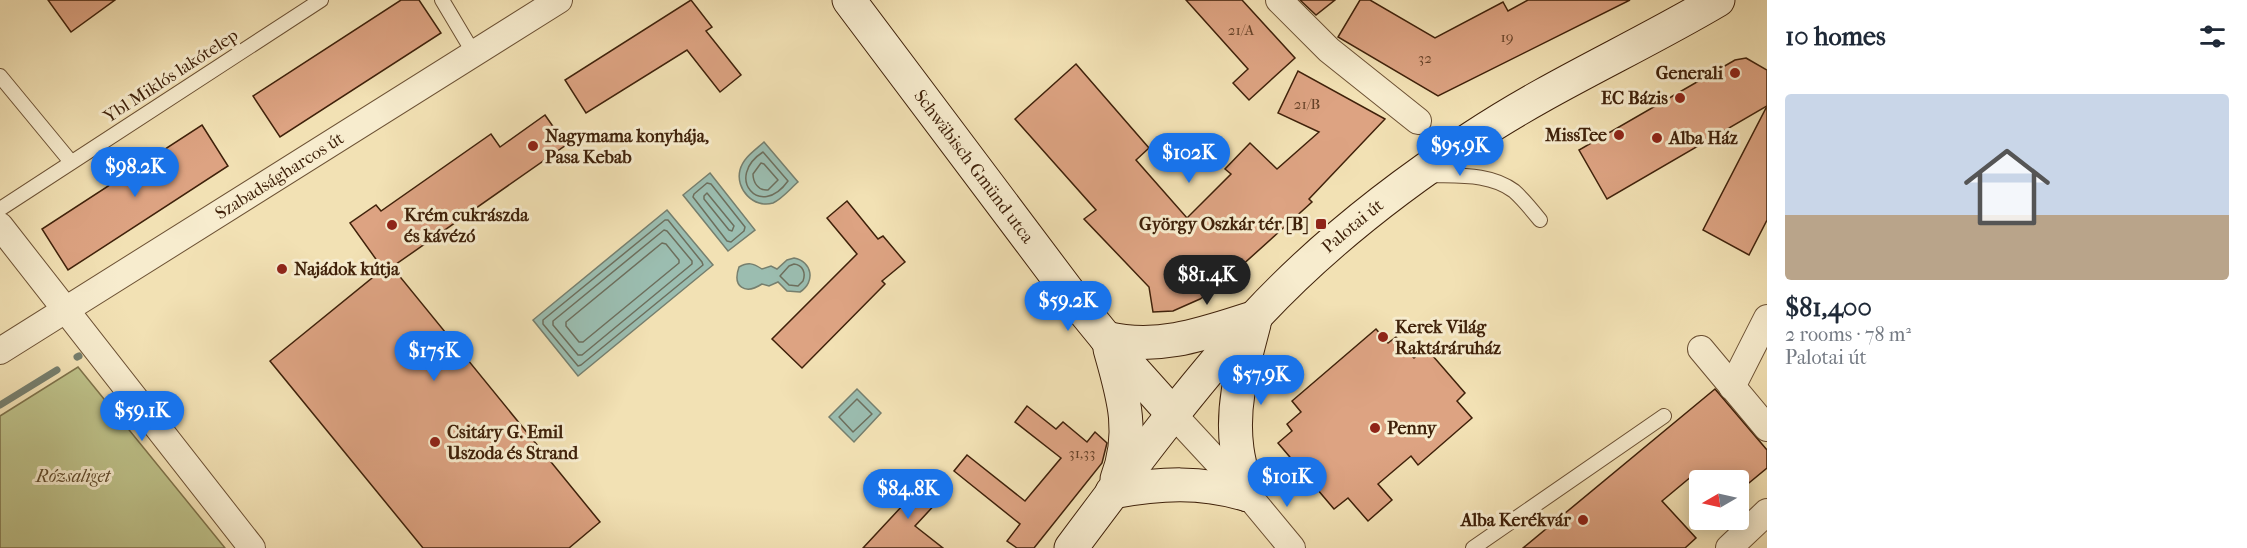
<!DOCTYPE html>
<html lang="en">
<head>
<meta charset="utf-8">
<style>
  body { margin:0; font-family:"IM FELL French Canon",serif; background:#f6f6f7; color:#1f2937; height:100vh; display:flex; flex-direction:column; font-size:22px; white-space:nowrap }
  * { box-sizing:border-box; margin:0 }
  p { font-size:20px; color:#747a83 }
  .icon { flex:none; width:33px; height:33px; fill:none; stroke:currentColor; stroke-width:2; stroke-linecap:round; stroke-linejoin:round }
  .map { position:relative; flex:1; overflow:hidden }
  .sheet { display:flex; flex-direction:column; background:#fff; width:480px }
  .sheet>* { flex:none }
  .needle { width:39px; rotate:261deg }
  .buttons { position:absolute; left:1689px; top:470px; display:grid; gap:12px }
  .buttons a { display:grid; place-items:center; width:60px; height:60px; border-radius:6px; background:#fff; box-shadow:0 3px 15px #0003; font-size:30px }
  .price { position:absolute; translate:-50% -51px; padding:0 14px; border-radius:21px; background:#1a73e8; color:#fff; font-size:20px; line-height:39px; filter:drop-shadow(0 2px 3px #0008) }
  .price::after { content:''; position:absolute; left:50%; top:36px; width:18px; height:14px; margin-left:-9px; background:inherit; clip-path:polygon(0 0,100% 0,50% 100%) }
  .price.active { background:#222; color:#fff }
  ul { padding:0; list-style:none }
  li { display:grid; align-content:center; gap:12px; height:318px; padding:0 18px }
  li+li { border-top:2px solid #e0e1e3 }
  li span { display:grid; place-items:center; height:186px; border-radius:6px; color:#555 }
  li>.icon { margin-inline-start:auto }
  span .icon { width:108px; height:108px; fill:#fffc; stroke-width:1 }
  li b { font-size:26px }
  h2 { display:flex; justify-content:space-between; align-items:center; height:72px; padding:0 18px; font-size:26px }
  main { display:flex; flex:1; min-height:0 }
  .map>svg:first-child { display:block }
  .green { fill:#bec28a; stroke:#7e724a; stroke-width:1.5 }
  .water { fill:#9bbdb0; stroke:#767f6e; stroke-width:1.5 }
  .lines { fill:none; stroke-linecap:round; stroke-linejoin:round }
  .shore { stroke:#6d6f5d; stroke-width:1.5 }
  .stream { stroke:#767f6e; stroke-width:7 }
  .building { fill:#dda382; stroke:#3f210a; stroke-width:1.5 }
  .service-casing { stroke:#6c5134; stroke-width:16 }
  .minor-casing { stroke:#6c5134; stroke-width:28 }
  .secondary-casing { stroke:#3f210a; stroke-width:35 }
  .service { stroke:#f7ecce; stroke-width:14 }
  .minor { stroke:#f7ecce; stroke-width:26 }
  .secondary { stroke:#f7ecce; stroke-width:33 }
  .poi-dot { fill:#8f2418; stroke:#f7ecce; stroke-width:2 }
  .labels { text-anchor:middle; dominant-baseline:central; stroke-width:6; stroke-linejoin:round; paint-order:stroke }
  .number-label { font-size:15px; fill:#664228 }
  .poi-label { font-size:18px; font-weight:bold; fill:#3f210a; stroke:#f7ecce; text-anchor:start }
  .street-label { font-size:18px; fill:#3f210a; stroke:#f7ecce }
  .park-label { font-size:18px; font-style:italic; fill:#5f492a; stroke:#f7ecce }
</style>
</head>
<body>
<main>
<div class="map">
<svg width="1767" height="548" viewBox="0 0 1767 548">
  <rect width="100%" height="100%" fill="#f2e1b4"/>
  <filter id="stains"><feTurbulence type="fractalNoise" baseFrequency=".00333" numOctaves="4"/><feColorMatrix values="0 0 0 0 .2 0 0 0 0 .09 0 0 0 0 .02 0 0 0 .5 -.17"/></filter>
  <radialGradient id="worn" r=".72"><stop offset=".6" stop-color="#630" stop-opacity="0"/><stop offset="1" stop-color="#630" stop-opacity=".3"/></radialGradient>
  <path class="green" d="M78,367L225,548H0V416Z"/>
  <g class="water">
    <path d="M764,142L798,182C791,188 782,199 773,203C754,209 735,189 740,170C743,158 754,151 764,142Z"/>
    <path d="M710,173L755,230L728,251L683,195Z"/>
    <path d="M667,210L713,265L578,376L533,320Z"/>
    <path d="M794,258C812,261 816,282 800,292L787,291L778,282L769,286L762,284C745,295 732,287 739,267C748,262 753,263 762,269L771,266L777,269L787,260Z"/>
    <path d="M857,389L881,413L854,442L829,417Z"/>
  </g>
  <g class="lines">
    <g class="shore">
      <path d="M763,152L788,181C760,220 724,177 763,152Z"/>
      <path d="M761,163L764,164L778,180L768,190C758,191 753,182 753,174Z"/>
      <path d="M707,183L711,184L745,227L744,231L731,242L727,241L693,197L694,194Z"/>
      <path d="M707,193L734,226L732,231L729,230L704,199V196Z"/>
      <path d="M665,220H668L702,262L703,265L581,365L578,366L543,324V320Z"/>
      <path d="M664,230L667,231L692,261V264L582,355H578L553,325V321Z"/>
      <path d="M662,243L666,244L679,260V263L583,342H579L566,326V322Z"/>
      <path d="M794,264C803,265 806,273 803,281L798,286L789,285L780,276L789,266Z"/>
      <path d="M857,399L872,414L853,432L839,417Z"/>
    </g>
    <g class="stream">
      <path d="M77,357L79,356"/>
      <path d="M0,405L57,370"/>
    </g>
  </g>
  <g class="building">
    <path d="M48,0H115L71,32Z"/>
    <path d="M401,0H419L441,33L280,137L253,96Z"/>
    <path d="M691,0L712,27L706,31L741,75L720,92L687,50L586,113L565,80Z"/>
    <path d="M1186,0H1242L1295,58L1249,100L1233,83L1248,69Z"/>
    <path d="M1300,0H1335L1316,15Z"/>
    <path d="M1360,0H1370L1435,38L1503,2L1508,11L1528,0H1630L1438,96L1338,37Z"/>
    <path d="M1746,58L1767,70V106L1607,199L1579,150L1735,60Z"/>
    <path d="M1076,64L1149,148L1136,160L1187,218L1231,174L1225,169L1250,143L1277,169L1319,132L1278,113L1298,71L1385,119L1309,199L1312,202L1218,287L1200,299L1173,311L1153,312L1149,287L1084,219L1096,210L1015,119Z"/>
    <path d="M1767,106V220L1749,255L1703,230Z"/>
    <path d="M545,115L566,145L392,267L600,522L569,548H423L270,361L383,269L350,223L376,205L381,211L491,134L500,147Z"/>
    <path d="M202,125L228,166L68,270L42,229Z"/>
    <path d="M847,201L878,239L883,236L905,262L882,281L885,284L802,368L772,339L857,254L827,218Z"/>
    <path d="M1376,329L1388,343L1396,337L1414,358L1426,348L1465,393L1457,401L1472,418L1418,465L1411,456L1378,484L1392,500L1368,521L1348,498L1334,509L1278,443L1292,431L1287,424L1301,412L1292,401Z"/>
    <path d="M1715,389L1767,450V468L1738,492V480H1706L1698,471L1662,501L1696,538L1685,548H1523Z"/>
    <path d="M1027,406L1056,429L1063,422L1087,442L1095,432L1107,443L1102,463L1034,548H1017L1007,541L1020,524L954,471L967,455L1025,501L1061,458L1015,422Z"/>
    <path d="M915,476L940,499L915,526L943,548H863L903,505L895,498Z"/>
  </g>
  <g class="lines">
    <g class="service-casing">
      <g id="service">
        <path d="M442,0L473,52"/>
        <path d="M0,76L71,162"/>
        <path d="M1430,175C1458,176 1490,173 1514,191C1523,199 1532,210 1540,220"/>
        <path d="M0,209L321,0"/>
        <path d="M1473,548L1664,416"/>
      </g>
    </g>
    <g class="minor-casing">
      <g id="minor">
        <path d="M1279,0L1329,50L1418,121"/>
        <path d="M0,226L252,548"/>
        <path d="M1701,349L1767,428"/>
        <path id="s1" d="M0,351L559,0"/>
        <path d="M1732,387L1767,318"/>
        <path d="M1172,413L1248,495L1292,548"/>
        <path d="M1729,548L1767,512"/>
      </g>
    </g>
    <g class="secondary-casing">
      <g id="secondary">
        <path id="s2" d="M849,0L1070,294L1119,354L1172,413"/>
        <path d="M1106,338C1159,351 1206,333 1256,317"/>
        <path d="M1110,349C1123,395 1135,432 1117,479"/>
        <path d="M1112,492C1162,483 1200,481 1248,495"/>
        <path d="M1248,495C1244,480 1239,465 1237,449C1231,405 1243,366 1254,324"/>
        <path id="s3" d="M1071,548C1130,469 1189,390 1255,317C1319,248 1394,189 1472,138C1550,86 1637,48 1718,0"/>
      </g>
    </g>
    <use href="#service" class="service"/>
    <use href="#minor" class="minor"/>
    <use href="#secondary" class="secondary"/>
  </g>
  <g class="poi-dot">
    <circle cx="1735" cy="73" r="6"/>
    <circle cx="1680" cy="98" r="6"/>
    <circle cx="1619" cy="135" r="6"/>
    <circle cx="1657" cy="138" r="6"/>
    <circle cx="533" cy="146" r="6"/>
    <rect x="1315" y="218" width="12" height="12" rx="3"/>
    <circle cx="392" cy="225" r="6"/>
    <circle cx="282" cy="269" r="6"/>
    <circle cx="1383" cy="337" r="6"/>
    <circle cx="1375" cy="428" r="6"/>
    <circle cx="435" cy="442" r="6"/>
    <circle cx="1583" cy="520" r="6"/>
  </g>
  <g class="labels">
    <g class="number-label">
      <text x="1241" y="30">21/A</text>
      <text x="1507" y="37">19</text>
      <text x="1425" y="58">32</text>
      <text x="1307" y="104">21/B</text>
      <text x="1082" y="453">31,33</text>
    </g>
    <g class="poi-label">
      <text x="1723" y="73" text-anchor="end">Generali</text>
      <text x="1668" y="98" text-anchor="end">EC Bázis</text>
      <text x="1607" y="135" text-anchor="end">MissTee</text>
      <text x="545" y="136">Nagymama konyhája,<tspan x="545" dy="21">Pasa Kebab</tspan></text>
      <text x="1669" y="138">Alba Ház</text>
      <text x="404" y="215">Krém cukrászda<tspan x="404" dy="21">és kávézó</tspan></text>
      <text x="1309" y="224" text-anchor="end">György Oszkár tér [B]</text>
      <text x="294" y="269">Najádok kútja</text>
      <text x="1395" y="327">Kerek Világ<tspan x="1395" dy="21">Raktáráruház</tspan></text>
      <text x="1387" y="428">Penny</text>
      <text x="447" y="432">Csitáry G. Emil<tspan x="447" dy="21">Uszoda és Strand</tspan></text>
      <text x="1571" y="520" text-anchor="end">Alba Kerékvár</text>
    </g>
    <g class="street-label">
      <text transform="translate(171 76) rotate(-33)">Ybl Miklós lakótelep</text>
      <text stroke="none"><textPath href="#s2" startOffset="208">Schwäbisch Gmünd utca</textPath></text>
      <text stroke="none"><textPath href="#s1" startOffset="330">Szabadságharcos út</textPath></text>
      <text stroke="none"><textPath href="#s3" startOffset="429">Palotai út</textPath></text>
    </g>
    <g class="park-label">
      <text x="73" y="476">Rózsaliget</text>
    </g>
  </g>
  <rect width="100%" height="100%" filter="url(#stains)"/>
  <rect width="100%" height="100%" fill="url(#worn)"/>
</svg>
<div class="buttons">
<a><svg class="needle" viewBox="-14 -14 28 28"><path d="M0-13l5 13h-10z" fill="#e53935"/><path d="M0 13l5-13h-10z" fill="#747a83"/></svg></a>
</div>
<b class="price" style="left:1460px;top:177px">$95.9K</b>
<b class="price" style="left:1189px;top:184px">$102K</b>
<b class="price" style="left:135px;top:198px">$98.2K</b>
<b class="price active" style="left:1207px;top:306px">$81.4K</b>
<b class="price" style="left:1068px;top:332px">$59.2K</b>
<b class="price" style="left:434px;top:382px">$175K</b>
<b class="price" style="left:1261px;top:406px">$57.9K</b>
<b class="price" style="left:142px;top:442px">$59.1K</b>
<b class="price" style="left:1287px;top:508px">$101K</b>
<b class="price" style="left:908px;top:520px">$84.8K</b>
</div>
<section class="sheet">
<h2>10 homes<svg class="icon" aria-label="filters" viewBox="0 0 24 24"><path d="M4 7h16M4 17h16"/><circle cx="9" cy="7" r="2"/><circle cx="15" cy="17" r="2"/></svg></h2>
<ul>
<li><span style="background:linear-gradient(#c9d6e8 65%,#b9a48a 0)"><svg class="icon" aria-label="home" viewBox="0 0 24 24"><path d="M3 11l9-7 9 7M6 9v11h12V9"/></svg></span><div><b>$81,400</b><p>2 rooms · 78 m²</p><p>Palotai út</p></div></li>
</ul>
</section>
</main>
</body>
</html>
